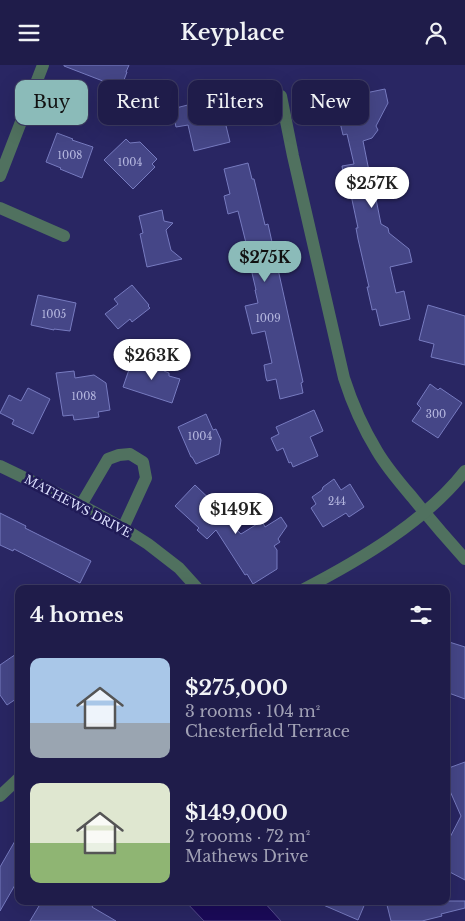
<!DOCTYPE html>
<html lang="en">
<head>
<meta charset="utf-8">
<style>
  body { margin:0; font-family:"Libre Baskerville",serif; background:#272551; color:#f1f3f6; height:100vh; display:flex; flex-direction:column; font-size:19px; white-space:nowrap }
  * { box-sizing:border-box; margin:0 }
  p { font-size:16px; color:#a1a1b5 }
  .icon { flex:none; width:28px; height:28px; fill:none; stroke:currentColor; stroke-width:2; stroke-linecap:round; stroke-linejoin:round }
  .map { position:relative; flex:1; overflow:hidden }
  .details { position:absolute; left:15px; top:520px; width:435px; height:320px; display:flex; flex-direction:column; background:#1f1c4a; border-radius:10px; box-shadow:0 5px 20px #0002,0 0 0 1px #3c3a62 }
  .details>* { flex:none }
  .top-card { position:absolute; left:15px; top:15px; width:435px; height:45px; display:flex; gap:10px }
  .price { position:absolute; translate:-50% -42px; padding:0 11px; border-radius:18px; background:#fff; color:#222; font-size:16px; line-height:32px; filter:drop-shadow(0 1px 2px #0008) }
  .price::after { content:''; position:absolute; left:50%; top:30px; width:15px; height:11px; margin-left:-8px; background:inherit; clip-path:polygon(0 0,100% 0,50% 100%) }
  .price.current { background:#8bbbb9; color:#111 }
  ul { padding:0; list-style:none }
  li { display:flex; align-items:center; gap:15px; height:125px; padding:0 15px }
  li span { display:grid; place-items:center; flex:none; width:140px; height:100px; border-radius:10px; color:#555 }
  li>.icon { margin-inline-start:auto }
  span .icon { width:60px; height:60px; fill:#fffc; stroke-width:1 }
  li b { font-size:21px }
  h2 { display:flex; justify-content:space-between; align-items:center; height:60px; padding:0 15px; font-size:21px }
  .pill { padding:0 18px; border-radius:10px; background:#1f1c4a; box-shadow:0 5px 20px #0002,0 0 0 1px #3c3a62; font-size:18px; line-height:45px }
  .pill.current { background:#8bbbb9; color:#111 }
  header { display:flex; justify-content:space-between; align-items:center; height:65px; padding:0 15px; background:#1f1c4a; font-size:22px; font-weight:600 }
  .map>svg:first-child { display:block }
  .water { fill:#1a0a58; stroke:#544a8a }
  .building { fill:#454687; stroke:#777bc0 }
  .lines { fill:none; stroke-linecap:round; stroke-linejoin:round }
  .minor { stroke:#50715f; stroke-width:12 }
  .labels { text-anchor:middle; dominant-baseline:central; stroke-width:5; stroke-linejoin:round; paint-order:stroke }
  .number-label { font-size:10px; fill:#b6b8e0 }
  .street-label { font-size:12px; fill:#dbdefd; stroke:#201b57 }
</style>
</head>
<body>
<header><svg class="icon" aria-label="menu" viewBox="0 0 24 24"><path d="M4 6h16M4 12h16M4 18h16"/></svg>Keyplace<svg class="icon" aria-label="person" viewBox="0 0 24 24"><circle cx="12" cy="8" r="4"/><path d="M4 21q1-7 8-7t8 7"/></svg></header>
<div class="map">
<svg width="465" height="856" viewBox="0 0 465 856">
  <rect width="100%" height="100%" fill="#292663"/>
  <path class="water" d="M185,836H263L281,856H204Z"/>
  <g class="building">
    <path d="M64,0H129L126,7H127L121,23L64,1Z"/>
    <path d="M385,24L388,38L376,61L378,65L372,73L363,76L371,116L377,118L374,124L381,159L388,163L389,168L409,184L412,197L390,202L396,228L404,226L410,254L380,261L376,244L372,245V244L367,222H369L358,174L356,163H358L351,130H348L344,114L342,101L354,99L347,69L343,70L338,49L342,47L340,38L351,35V31Z"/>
    <path d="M219,32L230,77L194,86L188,60L176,62L172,44Z"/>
    <path d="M57,68L73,74L72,75L93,82L82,113L60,104L61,103L46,97Z"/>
    <path d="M126,74L130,78L140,77L157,94L152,99L155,102L133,124L104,95Z"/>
    <path d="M248,98L252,114H254L265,160L268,159L303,317L301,318L303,328L280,334L276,314L267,316L266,313L264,300L272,298L265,266L252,269L245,241L258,238L255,225H256L248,191L241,188L247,182L238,146L228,149L224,131L230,129L224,104Z"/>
    <path d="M162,145L164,156L173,158L166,165L171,185L182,194L147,202L140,169L143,168L139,151Z"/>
    <path d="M132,220L149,240L148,241L150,243L132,257L130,254L118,264L105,249L118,239L114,234Z"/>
    <path d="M38,230L76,238L70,266L54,264V265L31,260Z"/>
    <path d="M428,240L465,251V300L431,292L434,279L419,275Z"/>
    <path d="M132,296L150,303L153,296L166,300L164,306L169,308V311L180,314L172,338L123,322Z"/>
    <path d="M74,306L75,313L94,310L106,318L110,345L98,347L99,352L74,355L73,350L63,351L56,308Z"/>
    <path d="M430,319L438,325L440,323L462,338L438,373L412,356L421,343L417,339Z"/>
    <path d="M28,323L50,334L33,369L12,359L14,355L0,348L9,330L21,336Z"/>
    <path d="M314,345L323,366L310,372L318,391L293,402L291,397L289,398L283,383L277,386L271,373L279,369L276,362Z"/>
    <path d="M206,349L213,365L216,364L221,375L219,389L196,399L192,392H191L178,362Z"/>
    <path d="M334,414L341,425L350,419L364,442L349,452L346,448L323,462L311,443L316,439L312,432L322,425L323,422Z"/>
    <path d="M195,420L219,443L216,446L241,469L262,456L265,462L281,452L287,461L278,474L280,477L274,481L277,485V504L253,519L247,509L245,510L216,465L207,474L197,465L199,463L175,441Z"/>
    <path d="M0,448L26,461L25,463L91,496L80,518L14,484L13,486L0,480Z"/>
    <path d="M446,576L465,582V634L446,627Z"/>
    <path d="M19,587V632L7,640L0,630V600Z"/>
    <path d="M465,697V815L446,805V780L461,751L446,717V704Z"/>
    <path d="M19,769V813L0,846V802Z"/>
    <path d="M42,836H96L92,842L116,856H30Z"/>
    <path d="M314,836H366L358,855Z"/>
    <path d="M386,836H465V843L441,849L442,851L422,856H391Z"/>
  </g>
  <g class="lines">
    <g class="minor">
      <path d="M281,31L293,91L344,313C352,338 363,363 377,386C387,403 400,418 412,432C429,453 447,474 465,494"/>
      <path d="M0,111L43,0"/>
      <path d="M0,143L64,171"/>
      <path d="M0,401L81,440L123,463L148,479L179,503L198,524"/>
      <path d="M81,440L108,394L119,390L130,389L143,397L146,413L123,463"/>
      <path d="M304,524C360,495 426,456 465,406"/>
      <path d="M0,731L19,713"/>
    </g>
  </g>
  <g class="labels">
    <g class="number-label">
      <text x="70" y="90">1008</text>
      <text x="130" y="97">1004</text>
      <text x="54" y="249">1005</text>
      <text x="268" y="253">1009</text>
      <text x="84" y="331">1008</text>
      <text x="436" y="349">300</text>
      <text x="200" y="371">1004</text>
      <text x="337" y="436">244</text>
    </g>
    <g class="street-label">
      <text transform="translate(78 441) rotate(28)">MATHEWS DRIVE</text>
    </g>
  </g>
</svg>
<b class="price" style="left:372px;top:144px">$257K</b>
<b class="price current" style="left:265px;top:218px">$275K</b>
<b class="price" style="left:152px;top:316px">$263K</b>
<b class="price" style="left:236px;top:470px">$149K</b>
<div class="top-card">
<a class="pill current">Buy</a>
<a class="pill">Rent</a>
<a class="pill">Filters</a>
<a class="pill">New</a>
</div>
<section class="details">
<h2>4 homes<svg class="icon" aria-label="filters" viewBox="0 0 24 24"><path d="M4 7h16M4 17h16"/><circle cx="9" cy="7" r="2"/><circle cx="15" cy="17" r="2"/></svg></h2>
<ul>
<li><span style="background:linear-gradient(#a9c7e8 65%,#9aa5b1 0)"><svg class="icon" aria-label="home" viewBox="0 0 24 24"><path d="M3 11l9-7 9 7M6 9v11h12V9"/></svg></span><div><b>$275,000</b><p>3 rooms · 104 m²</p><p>Chesterfield Terrace</p></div></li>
<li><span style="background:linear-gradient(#dfe7d0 60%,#8fb573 0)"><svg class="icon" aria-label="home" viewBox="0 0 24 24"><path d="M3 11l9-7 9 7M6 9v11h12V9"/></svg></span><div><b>$149,000</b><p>2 rooms · 72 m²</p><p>Mathews Drive</p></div></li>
</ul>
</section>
</div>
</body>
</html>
